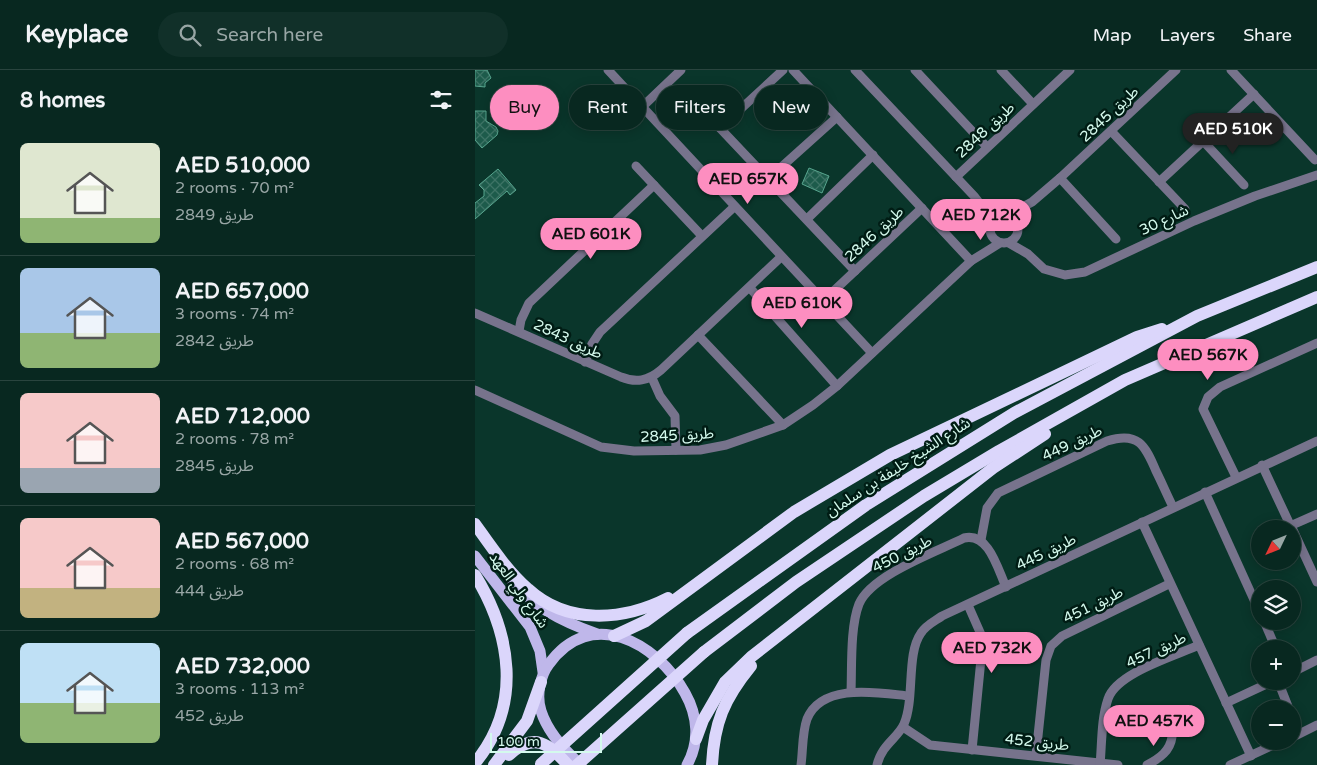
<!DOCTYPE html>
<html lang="en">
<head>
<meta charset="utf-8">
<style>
  body { margin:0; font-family:"Varela Round","Noto Sans Arabic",sans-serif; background:#113029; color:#f1f3f6; height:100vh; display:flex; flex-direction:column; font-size:19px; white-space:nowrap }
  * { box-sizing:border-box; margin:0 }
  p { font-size:16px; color:#98a6a5 }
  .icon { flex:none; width:28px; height:28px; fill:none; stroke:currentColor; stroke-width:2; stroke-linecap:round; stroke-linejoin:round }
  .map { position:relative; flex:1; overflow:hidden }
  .drawer { display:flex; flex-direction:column; background:#082820; width:475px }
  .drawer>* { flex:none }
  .guide { position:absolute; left:15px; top:15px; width:475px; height:45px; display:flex; gap:10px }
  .needle { width:32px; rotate:227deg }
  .buttons { position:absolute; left:776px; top:450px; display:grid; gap:10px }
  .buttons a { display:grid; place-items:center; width:50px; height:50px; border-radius:50%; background:#082820; box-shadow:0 2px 12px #0003,0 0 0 1px #29443e; font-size:25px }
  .scale { position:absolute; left:15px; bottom:12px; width:112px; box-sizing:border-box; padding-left:5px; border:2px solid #d4faed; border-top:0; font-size:14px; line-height:18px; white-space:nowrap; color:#d4faed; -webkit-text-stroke:4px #001c14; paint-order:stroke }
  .price { position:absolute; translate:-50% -42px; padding:0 11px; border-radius:18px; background:#fd8ec0; color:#111; font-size:16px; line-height:32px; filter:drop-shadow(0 1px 2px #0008) }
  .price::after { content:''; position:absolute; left:50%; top:30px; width:15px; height:11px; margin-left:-8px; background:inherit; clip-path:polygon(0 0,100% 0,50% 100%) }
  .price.on { background:#222; color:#fff }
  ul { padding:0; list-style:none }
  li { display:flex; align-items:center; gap:15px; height:125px; padding:0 20px }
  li+li { border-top:1px solid #29443e }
  li span { display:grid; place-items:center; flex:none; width:140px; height:100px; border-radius:8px; color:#555 }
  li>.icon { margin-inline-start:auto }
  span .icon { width:60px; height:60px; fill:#fffc; stroke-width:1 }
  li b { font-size:21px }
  h2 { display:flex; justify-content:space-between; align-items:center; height:60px; padding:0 20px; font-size:21px }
  .pill { padding:0 18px; border-radius:22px; background:#082820; box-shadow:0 2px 12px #0003,0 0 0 1px #29443e; font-size:18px; line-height:45px }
  .pill.on { background:#fd8ec0; color:#111 }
  header { display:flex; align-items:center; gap:30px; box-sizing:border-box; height:70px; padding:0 25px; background:#082820; border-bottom:1px solid #29443e }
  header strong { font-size:24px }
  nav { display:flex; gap:28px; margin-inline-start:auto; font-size:18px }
  .search { width:350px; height:45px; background:#113029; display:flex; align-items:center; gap:12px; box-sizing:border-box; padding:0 18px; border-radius:28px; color:#98a6a5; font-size:19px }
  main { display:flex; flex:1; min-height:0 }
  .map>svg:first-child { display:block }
  .building { fill:url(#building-cross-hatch); stroke:#57a58e }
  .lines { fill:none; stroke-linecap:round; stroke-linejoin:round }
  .minor { stroke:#77738c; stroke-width:9 }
  .major { stroke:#bfb7ea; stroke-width:11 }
  .highway { stroke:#dbd6fb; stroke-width:12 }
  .highway-bridge { stroke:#dbd6fb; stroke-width:12 }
  .labels { text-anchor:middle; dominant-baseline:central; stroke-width:5; stroke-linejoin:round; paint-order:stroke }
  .street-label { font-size:15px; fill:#d4faed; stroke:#001c14 }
</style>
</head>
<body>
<header>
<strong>Keyplace</strong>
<div class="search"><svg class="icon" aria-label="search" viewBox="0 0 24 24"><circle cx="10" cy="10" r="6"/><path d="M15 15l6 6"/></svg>Search here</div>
<nav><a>Map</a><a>Layers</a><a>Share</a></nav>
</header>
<main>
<section class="drawer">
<h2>8 homes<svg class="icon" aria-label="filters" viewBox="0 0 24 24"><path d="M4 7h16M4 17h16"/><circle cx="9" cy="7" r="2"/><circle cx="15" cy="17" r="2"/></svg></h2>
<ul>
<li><span style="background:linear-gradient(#dfe7d0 75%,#8fb573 0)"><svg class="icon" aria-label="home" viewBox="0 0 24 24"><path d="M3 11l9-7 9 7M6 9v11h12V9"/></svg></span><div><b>AED 510,000</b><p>2 rooms · 70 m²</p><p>طريق 2849</p></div></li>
<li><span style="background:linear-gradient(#a9c7e8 65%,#8fb573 0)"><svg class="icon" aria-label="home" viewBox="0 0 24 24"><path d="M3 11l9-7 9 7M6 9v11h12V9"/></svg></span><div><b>AED 657,000</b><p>3 rooms · 74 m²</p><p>طريق 2842</p></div></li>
<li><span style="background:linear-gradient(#f6c9c9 75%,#9aa5b1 0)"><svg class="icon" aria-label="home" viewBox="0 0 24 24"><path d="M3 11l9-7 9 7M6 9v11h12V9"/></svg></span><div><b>AED 712,000</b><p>2 rooms · 78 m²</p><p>طريق 2845</p></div></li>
<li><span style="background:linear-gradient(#f6c9c9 70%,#c2b280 0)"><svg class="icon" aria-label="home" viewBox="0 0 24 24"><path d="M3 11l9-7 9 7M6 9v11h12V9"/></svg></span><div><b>AED 567,000</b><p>2 rooms · 68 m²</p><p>طريق 444</p></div></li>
<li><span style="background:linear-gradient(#bfe0f5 60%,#8fb573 0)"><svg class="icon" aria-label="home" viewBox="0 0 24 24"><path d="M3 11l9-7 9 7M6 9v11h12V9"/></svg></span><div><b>AED 732,000</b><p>3 rooms · 113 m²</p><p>طريق 452</p></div></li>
</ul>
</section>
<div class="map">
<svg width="842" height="695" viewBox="0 0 842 695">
  <defs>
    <pattern id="building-cross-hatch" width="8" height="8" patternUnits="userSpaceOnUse" patternTransform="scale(1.25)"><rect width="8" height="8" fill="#1d5b4b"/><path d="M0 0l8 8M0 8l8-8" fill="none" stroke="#3d7365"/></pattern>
  </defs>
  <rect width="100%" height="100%" fill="#0a362b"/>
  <g class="building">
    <path d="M0,0H12L16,8L10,13V17L0,16Z"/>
    <path d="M0,41H11V51L21,57L23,61L22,65L7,78L0,70Z"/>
    <path d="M334,98L354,106L347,123L327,114Z"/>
    <path d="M23,99L41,120L35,125L32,121L0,149V133L9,126V120L4,115Z"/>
  </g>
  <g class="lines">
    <g class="minor">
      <path d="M133,0L397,283"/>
      <path d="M318,0L496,191"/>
      <path d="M380,0L499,126L509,139L515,154"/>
      <path d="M440,0L512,77"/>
      <path d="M526,0L558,34"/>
      <path d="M756,0L840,90"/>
      <path d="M225,37L380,201"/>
      <path d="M166,38L206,0"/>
      <path d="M245,58L308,0"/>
      <path d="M636,61L710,139"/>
      <path d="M729,72L769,115"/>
      <path d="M161,96L227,166"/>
      <path d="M481,107L595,0"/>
      <path d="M585,108L641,169"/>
      <path d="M293,109L362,47"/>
      <path d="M684,112L779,24"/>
      <circle cx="529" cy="159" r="14"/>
      <path d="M533,145L557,132L585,108L701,0"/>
      <path d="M332,149L398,85"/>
      <path d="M534,173L553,184L569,199L590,205L610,202L719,151L780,126L842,105"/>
      <path d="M275,218L362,316"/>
      <path d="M348,231L447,138"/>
      <path d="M0,243L146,307C161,313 173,311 186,300L306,187"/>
      <path d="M44,261L46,250L54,233L179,115"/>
      <path d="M223,265L308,355"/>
      <path d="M110,292L117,274L125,262L259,137"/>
      <path d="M177,308L185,326L200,346L201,380"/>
      <path d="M0,320L126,377L159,381L225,380L251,375L308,355L338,335L362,316L496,191L525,173"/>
      <path d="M787,395L817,459"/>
      <path d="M761,407L728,339L733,327L745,317L842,273"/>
      <path d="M730,422L785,543"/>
      <path d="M667,452L776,686"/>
      <path d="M815,456L842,444"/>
      <path d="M818,460L842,512"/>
      <path d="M506,470L512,438L523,423L632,371C663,361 670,375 681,401C687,413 692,425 698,437"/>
      <path d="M493,535L508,569L497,680"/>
      <path d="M789,551L801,579"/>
      <path d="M818,602L842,590"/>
      <path d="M803,611L814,639"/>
      <path d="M376,622C377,597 375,557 384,534C396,505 461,482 489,468C514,462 523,500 531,517"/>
      <path d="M751,633L798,611"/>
      <path d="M428,657L455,675L643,695"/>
      <path d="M818,667L842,655"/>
      <path d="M561,685L571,590L576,576L587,566L694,514"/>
      <path d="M326,695C328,681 327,663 332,649C347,612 404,623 434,626"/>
      <path d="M402,695C407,674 423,668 429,654C440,629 431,584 446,563C451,555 460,551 467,546L842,371"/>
      <path d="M625,695C627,674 626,649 633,629C641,603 700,586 724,575"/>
      <path d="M672,695C685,688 695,681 697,667"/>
      <path d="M755,695L807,671"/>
    </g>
    <g class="major">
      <path d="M0,486L55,557L65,581L68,602"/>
      <path d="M32,504C55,536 86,551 122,564"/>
      <path d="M106,695C89,680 73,663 66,641C61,626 65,606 74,594C115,536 182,572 210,623C223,646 225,672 212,695"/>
    </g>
    <g class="highway">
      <path d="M0,454C15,475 33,502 53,519C92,555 148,551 193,528"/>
      <path d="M0,505C36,564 48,635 0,693"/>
      <path d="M212,563L391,435L539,343L722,246L842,197"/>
      <path d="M139,566L171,551L319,442L415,385L662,267L687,259"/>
      <path d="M229,582L321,512L449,426L524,381L650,310L842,227"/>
      <path d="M221,669L228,650L250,612L276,587L518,398L570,364"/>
      <path d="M34,685C59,661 74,674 93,695"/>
      <path d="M19,695L52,651L66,612"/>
      <path d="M237,695C239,653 249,629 276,596"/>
    </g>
    <g class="highway-bridge">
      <path d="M66,694L212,563"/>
      <path d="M102,695L229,582"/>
    </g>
  </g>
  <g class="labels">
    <g class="street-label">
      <text transform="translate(634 44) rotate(-43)">طريق 2845</text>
      <text transform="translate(510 60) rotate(-43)">طريق 2848</text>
      <text transform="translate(689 150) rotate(-25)">شارع 30</text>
      <text transform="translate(399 164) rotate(-43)">طريق 2846</text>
      <text transform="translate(93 269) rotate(25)">طريق 2843</text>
      <text transform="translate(202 365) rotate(-3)">طريق 2845</text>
      <text transform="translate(597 373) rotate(-25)">طريق 449</text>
      <text transform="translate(423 397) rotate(-33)">شارع الشيخ خليفة بن سلمان</text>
      <text transform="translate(571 482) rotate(-26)">طريق 445</text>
      <text transform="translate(427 484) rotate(-27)">طريق 450</text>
      <text transform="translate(44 520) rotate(54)">شارع ولي العهد</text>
      <text transform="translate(618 535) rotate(-26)">طريق 451</text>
      <text transform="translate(681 580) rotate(-25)">طريق 457</text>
      <text transform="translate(562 672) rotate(6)">طريق 452</text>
    </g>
  </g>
</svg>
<div class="buttons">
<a><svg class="needle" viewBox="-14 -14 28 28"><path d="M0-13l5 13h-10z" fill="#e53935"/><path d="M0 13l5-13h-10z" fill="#98a6a5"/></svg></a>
<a><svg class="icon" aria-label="layers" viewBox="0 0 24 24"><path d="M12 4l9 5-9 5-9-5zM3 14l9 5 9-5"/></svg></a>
<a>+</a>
<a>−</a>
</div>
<div class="scale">100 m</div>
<b class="price on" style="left:758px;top:85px">AED 510K</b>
<b class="price" style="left:273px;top:135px">AED 657K</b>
<b class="price" style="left:506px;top:171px">AED 712K</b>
<b class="price" style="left:116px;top:190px">AED 601K</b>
<b class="price" style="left:327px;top:259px">AED 610K</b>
<b class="price" style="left:733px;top:311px">AED 567K</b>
<b class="price" style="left:517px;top:604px">AED 732K</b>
<b class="price" style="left:679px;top:677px">AED 457K</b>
<div class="guide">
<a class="pill on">Buy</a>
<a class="pill">Rent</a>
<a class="pill">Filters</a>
<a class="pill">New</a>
</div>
</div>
</main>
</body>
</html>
